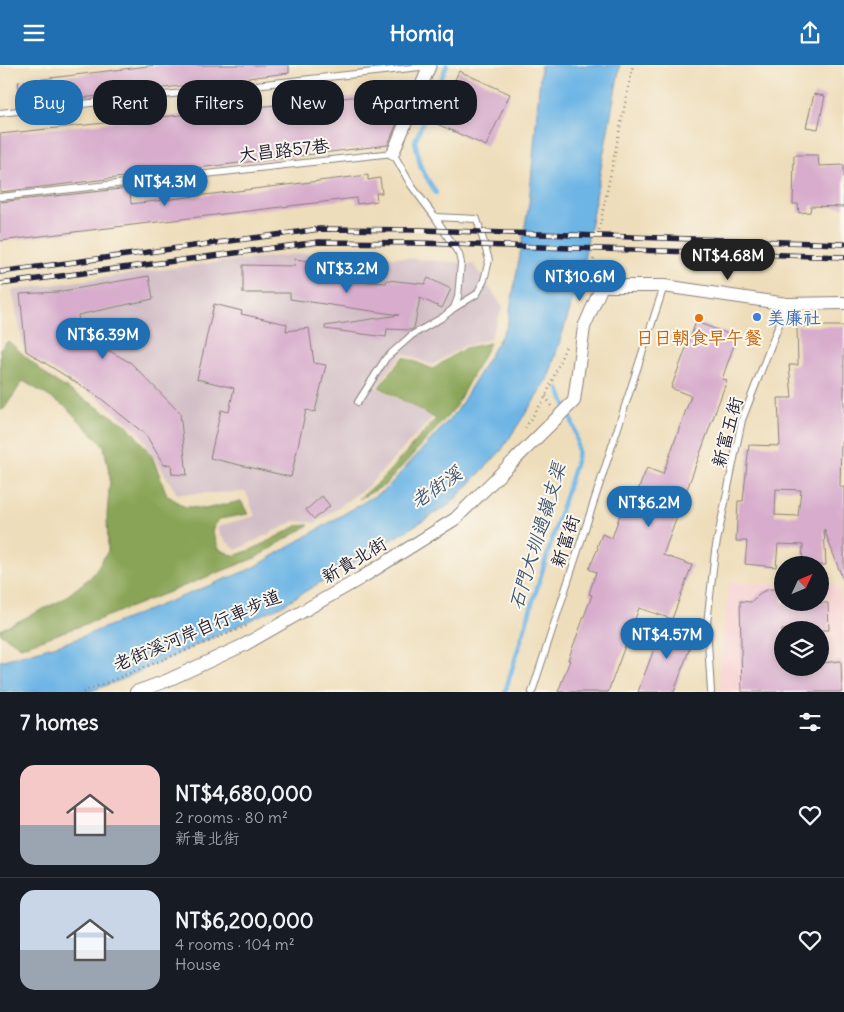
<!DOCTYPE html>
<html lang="en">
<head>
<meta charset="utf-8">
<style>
  body { margin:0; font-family:Delius,"LXGW WenKai TC",sans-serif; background:#242831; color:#f1f3f6; height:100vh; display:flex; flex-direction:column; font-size:19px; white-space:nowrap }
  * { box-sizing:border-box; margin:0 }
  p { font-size:16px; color:#9ea1a6 }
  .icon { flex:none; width:28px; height:28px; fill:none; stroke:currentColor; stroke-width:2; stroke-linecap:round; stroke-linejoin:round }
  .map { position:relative; height:627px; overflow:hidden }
  .details { display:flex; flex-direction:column; background:#171b24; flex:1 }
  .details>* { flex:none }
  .hud { position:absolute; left:15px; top:15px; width:500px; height:45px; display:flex; gap:10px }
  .needle { width:32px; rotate:46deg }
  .tools { position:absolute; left:774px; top:491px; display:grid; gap:10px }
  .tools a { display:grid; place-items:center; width:55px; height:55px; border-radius:50%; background:#171b24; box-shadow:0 2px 8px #0003; font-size:25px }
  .price { position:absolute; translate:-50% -42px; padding:0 11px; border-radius:18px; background:#1f6fb2; color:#fff; font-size:16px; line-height:32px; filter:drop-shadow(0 1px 2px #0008) }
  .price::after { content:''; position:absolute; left:50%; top:30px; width:15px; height:11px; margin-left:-8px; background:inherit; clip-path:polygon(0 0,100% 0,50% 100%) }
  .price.current { background:#222; color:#fff }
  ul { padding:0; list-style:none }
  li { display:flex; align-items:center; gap:15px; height:125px; padding:0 20px }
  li+li { border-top:1px solid #363941 }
  li span { display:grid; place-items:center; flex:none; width:140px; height:100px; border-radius:15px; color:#555 }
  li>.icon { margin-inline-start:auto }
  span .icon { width:60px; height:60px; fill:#fffc; stroke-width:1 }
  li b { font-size:21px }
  h2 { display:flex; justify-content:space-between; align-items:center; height:60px; padding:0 20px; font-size:21px }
  .pill { padding:0 18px; border-radius:20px; background:#171b24; box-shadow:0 2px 8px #0003; font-size:18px; line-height:45px }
  .pill.current { background:#1f6fb2; color:#fff }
  header { display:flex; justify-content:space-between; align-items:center; height:65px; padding:0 20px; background:#1f6fb2; color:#fff; font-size:22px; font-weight:700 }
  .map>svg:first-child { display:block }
  .built { fill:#f7cfd2; fill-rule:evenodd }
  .industrial { fill:#d2bdc6 }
  .forest { fill:#89a456; stroke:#566348 }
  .water { fill:#6db5e5; stroke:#486c90 }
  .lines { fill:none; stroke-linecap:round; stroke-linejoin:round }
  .stream { stroke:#6db5e5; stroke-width:4.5 }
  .building { fill:#d7accc; fill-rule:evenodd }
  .lane-casing { stroke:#88807a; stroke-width:8 }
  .street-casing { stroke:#88807a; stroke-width:14 }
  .path { stroke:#88807a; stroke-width:2.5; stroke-dasharray:1 4; stroke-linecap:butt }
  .lane { stroke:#fff; stroke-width:6 }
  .street { stroke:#fff; stroke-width:12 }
  .rail-casing { stroke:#22223b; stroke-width:5.5 }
  .rail { stroke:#fbf7ec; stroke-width:4; stroke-dasharray:11; stroke-linecap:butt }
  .shop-dot { fill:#3f7fe0; stroke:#fbf7ec; stroke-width:2 }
  .food-dot { fill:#e8710a; stroke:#fbf7ec; stroke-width:2 }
  .labels { text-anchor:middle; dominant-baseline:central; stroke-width:4; stroke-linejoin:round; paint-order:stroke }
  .street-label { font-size:18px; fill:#22223b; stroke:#fbf7ec }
  .shop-label { font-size:18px; fill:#366cbe; stroke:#fbf7ec; text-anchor:start }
  .food-label { font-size:18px; fill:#c56008; stroke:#fbf7ec }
  .water-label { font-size:19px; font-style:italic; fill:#3c5576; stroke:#fbf7ec }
</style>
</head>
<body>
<header><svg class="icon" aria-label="menu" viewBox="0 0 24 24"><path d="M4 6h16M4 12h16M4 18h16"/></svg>Homiq<svg class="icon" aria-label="share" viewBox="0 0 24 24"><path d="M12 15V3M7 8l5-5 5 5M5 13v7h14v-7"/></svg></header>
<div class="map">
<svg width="844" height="627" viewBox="0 0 844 627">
  <rect width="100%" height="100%" fill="#fbf7ec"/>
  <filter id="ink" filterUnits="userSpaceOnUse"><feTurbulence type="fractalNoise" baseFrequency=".02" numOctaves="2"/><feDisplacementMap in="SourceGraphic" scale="10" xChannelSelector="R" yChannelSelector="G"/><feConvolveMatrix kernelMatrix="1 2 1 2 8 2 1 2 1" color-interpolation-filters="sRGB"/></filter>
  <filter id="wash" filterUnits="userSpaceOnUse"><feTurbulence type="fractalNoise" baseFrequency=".0096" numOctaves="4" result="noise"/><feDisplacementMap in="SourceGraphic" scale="20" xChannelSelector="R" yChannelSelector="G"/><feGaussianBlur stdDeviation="1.12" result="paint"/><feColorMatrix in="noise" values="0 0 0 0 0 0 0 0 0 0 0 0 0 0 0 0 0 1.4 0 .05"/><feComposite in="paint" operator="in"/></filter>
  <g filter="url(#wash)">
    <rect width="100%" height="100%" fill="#eeddba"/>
    <path class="built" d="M729,518L782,519V538H820V519L838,520L844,551V627H721L719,603ZM782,565H820V602H782Z"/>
    <path class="industrial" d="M328,186L473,199L503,242L490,274L464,281L432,300L403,288L376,322L432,353L368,421L316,458L295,456L236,485L221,471L217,463L222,460L255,451L246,427L177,429L140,368L98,333L25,288L12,225L204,199Z"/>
    <g class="forest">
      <path d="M8,276L50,313L128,361L152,391L167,430L183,441L205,444L241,436L248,449L219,454L212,465L219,484L234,491L253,484L297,461L309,460L255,493L103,553L21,582L0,568V565L62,535L92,511L108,486L107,450L110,413L104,381L65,341L23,316L4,344L0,345V284Z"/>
      <path d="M490,278L454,344L385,420L359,434L380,416L436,354L379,322L403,292L433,304L465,283Z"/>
    </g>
    <path class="water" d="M541,0H620L582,206L548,314L501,386L449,440L281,541L121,615L88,627H0V596L71,576L253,503L386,424L457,346L507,261L529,139Z"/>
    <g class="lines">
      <g class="stream">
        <path d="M436,128L421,103L415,76L447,0"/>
        <path d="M505,627L577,393C580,368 568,347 559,324"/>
      </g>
    </g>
    <g id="blocks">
      <g class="building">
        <path d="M156,0H289V8L23,40L21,36L18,17Z"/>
        <path d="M459,6L510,29L486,81L435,58Z"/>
        <path d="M409,26L403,44H401V48L388,80L0,127V69Z"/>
        <path d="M814,29L825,31L818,64L806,62Z"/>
        <path d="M794,90H818L819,101L844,100V142L811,141L810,147L799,148L798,139H793Z"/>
        <path d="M368,110V115L380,113L382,128H376L377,136L357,139L356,133L0,176V137L130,123L131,139Z"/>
        <path d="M295,194L345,201L343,215L386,218L387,215L425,219L428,213L451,224L442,243L420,233L414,263L411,265L387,264L386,272L325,264V261L399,250L290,234V228H243V200L294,201Z"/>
        <path d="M149,211L153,234L78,250L81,270L131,298L180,348L187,410L172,409L171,399L164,400L146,370L99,332L26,286L20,229L57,227Z"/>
        <path d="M214,239L242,246L241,249L287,259L286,266L309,263L314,298L326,300L315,347L306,345L291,412L210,393L221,345L229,347L234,323L197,314Z"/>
        <path d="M696,257L737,272L722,314L727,315L663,490L692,500L672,554L639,543L608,627H558L570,595H568L592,530L589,529L596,507L589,504L598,483L597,482L602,469L612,473L626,432L634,435L647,403L663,409L691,331L671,323Z"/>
        <path d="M797,261H844V376H841L840,422H844V515H843L824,464L826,500H802L803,480L778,479L776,502L745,499L747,476H736L738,436H743L749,380L780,381L778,333H792L789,300H798ZM776,424L801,425L798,451L775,450Z"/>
        <path d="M322,431L330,441L314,454L306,445Z"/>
        <path d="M769,524H782V538H828L829,565H782V602H820V598L841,596L842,627H742L740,536L751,537L760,528Z"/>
        <path d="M664,557L695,568L674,627H638Z"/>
      </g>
    </g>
  </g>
  <g filter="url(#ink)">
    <use href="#blocks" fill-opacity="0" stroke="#88807a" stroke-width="1"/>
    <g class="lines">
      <g class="lane-casing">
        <g id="lane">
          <path d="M0,48L429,1"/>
          <path d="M0,132L393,88L411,120L435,152L459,189L461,198L458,232L454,243L443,252L412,270L386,293L358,337"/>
          <path d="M435,152L477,154L489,195L484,215L477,229L454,243"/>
          <path d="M532,627L664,221"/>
          <path d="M711,627L707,559L715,486L742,355L787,239"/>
        </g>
      </g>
      <g class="street-casing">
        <g id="street">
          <path d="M393,88L430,0"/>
          <path d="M136,627L166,616L244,580L361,513L455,454L574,336L584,262L602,221H664L787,239L844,238"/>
        </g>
      </g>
      <g class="path">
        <path d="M599,165L633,0"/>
        <path d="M588,214L594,192"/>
        <path d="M546,331L551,341"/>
        <path d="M525,363L546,331L566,281"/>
        <path d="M83,627L249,560"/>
      </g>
      <use href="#lane" class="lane"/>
      <use href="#street" class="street"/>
      <g class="rail-casing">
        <g id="rail">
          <path d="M0,207L320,164L421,165L844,179"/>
          <path d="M0,219L319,177L420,178L844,192"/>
        </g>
      </g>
      <use href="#rail" class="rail"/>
    </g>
  </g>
  <circle class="shop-dot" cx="757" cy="252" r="5"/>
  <circle class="food-dot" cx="699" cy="253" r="5"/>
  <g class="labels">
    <g class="street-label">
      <text transform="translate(284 85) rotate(-6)">大昌路57巷</text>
      <text transform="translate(727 367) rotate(-75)">新富五街</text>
      <text transform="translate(565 476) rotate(-72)">新富街</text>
      <text transform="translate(354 495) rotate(-31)">新貴北街</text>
      <text transform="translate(197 565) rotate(-23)">老街溪河岸自行車步道</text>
    </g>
    <g class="shop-label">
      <text x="767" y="252">美廉社</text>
    </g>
    <g class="food-label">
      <text x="699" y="272">日日朝食早午餐</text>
    </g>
    <g class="water-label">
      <text transform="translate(436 422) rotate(-35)">老街溪</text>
      <text transform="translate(537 471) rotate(-73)">石門大圳過嶺支渠</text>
    </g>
  </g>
</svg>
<div class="tools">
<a><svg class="needle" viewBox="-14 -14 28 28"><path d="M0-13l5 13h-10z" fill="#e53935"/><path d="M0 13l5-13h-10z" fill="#9ea1a6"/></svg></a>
<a><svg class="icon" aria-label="layers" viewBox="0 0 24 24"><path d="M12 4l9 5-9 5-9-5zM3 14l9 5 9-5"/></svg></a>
</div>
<b class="price" style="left:165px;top:142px">NT$4.3M</b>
<b class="price current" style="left:728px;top:216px">NT$4.68M</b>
<b class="price" style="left:347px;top:229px">NT$3.2M</b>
<b class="price" style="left:580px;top:237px">NT$10.6M</b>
<b class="price" style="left:103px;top:295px">NT$6.39M</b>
<b class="price" style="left:649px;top:463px">NT$6.2M</b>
<b class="price" style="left:667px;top:595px">NT$4.57M</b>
<div class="hud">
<a class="pill current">Buy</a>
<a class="pill">Rent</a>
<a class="pill">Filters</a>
<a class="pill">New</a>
<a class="pill">Apartment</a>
</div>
</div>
<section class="details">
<h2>7 homes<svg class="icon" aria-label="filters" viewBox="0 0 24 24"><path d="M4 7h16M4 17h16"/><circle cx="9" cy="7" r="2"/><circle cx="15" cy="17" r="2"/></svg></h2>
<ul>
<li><span style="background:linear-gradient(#f6c9c9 60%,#9aa5b1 0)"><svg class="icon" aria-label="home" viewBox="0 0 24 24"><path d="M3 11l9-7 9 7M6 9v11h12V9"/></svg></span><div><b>NT$4,680,000</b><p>2 rooms · 80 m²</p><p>新貴北街</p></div><svg class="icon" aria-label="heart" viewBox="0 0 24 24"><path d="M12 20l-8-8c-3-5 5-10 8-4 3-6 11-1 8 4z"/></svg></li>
<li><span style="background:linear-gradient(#c9d6e8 60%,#9aa5b1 0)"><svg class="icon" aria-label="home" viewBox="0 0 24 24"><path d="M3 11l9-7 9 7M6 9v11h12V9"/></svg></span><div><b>NT$6,200,000</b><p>4 rooms · 104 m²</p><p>House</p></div><svg class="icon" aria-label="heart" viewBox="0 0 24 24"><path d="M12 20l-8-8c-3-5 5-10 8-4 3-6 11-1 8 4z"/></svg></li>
</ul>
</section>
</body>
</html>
